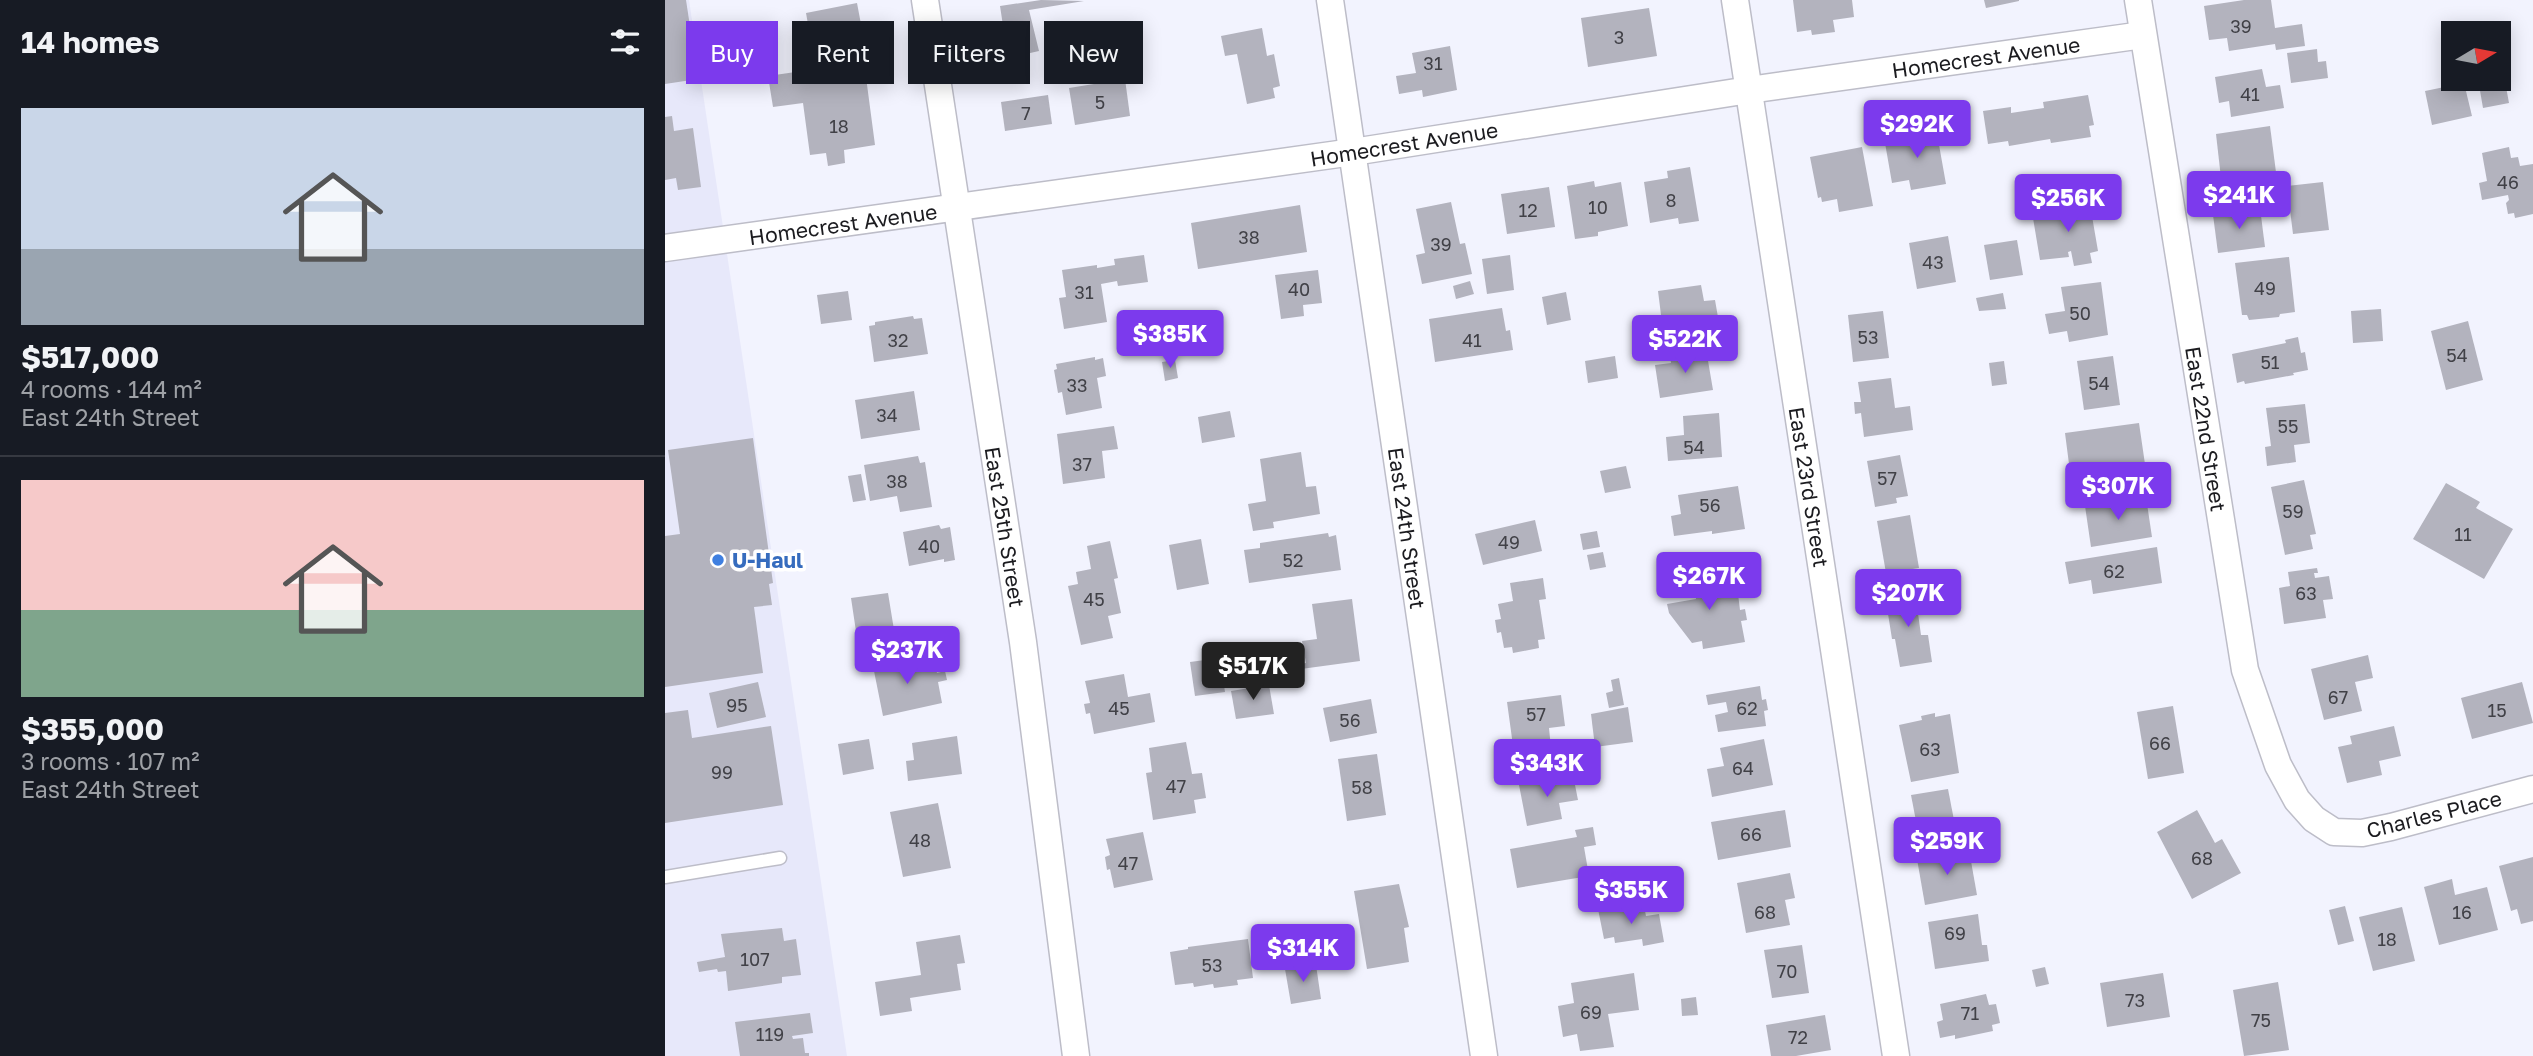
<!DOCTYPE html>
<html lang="en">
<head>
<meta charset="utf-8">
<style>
  body { margin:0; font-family:"Golos Text",sans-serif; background:#20242c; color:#f1f3f6; height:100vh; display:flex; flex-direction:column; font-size:26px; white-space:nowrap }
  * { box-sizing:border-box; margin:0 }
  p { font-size:23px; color:#9ea1a6 }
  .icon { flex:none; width:38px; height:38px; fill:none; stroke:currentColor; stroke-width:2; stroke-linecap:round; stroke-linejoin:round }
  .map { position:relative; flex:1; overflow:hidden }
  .details { display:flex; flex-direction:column; background:#171b24; width:665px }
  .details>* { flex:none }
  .hud { position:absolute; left:21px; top:21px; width:665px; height:63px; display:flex; gap:14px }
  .needle { width:46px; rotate:80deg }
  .controls { position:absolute; left:1776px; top:21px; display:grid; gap:14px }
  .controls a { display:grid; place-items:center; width:70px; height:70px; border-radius:0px; background:#171b24; box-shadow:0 4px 18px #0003; font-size:35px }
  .price { position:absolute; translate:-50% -60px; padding:0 16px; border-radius:7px; background:#7c3aed; color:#fff; font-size:23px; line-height:46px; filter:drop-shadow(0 2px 4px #0008) }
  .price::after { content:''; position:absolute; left:50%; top:42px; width:21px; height:16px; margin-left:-10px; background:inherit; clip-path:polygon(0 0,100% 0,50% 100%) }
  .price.active { background:#222; color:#fff }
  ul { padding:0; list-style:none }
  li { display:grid; align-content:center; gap:14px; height:371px; padding:0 21px }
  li+li { border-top:2px solid #363941 }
  li span { display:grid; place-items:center; height:217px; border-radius:0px; color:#555 }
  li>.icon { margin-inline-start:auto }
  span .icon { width:126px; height:126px; fill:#fffc; stroke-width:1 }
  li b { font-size:30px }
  h2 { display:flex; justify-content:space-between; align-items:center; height:84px; padding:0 21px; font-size:30px }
  .chip { padding:0 24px; border-radius:0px; background:#171b24; box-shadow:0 4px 18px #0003; font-size:24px; line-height:63px }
  .chip.active { background:#7c3aed; color:#fff }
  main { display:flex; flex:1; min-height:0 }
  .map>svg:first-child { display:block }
  .built { fill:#e7e8fa }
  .building { fill:#b3b3be }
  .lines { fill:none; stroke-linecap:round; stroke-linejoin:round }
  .lane-casing { stroke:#bdbdc8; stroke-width:15 }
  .street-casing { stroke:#bdbdc8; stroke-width:29 }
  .lane { stroke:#fff; stroke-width:12 }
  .street { stroke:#fff; stroke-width:26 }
  .shop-dot { fill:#3f7fe0; stroke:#fff; stroke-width:2.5 }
  .labels { text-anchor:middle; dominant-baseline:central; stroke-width:7; stroke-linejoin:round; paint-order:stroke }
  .number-label { font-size:18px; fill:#414147 }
  .street-label { font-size:21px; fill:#1b1b1f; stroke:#fff }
  .shop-label { font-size:21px; font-weight:bold; fill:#366cbe; stroke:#fff; text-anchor:start }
</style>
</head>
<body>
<main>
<section class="details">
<h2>14 homes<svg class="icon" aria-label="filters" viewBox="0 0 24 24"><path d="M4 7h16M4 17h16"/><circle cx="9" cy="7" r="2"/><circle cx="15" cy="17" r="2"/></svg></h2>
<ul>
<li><span style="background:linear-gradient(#c9d6e8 65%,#9aa5b1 0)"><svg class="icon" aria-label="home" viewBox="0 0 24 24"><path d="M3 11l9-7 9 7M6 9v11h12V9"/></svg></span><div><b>$517,000</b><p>4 rooms · 144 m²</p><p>East 24th Street</p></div></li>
<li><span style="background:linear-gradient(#f6c9c9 60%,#7fa58c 0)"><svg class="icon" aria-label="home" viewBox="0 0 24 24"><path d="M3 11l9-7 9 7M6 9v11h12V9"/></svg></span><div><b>$355,000</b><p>3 rooms · 107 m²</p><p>East 24th Street</p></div></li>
</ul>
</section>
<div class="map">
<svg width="1868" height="1056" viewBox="0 0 1868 1056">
  <rect width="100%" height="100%" fill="#f2f3fe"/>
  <path class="built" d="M0,0H24L182,1056H0Z"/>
  <g class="building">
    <path d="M0,0H21L33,79L0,84Z"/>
    <path d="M376,0L419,1L364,10L374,51L339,59L336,40L330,41L329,33L339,32L335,6Z"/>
    <path d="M1128,0H1187L1189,17L1168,20L1170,32L1147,35L1146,30L1132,32Z"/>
    <path d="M1319,0H1354V1L1321,8Z"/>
    <path d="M1579,0H1606L1610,28L1637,24L1640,46L1611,50L1610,44L1564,51L1562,38L1544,40L1539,6Z"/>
    <path d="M192,3L201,51L162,58L158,38L146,41L141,13Z"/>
    <path d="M984,8L992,56L923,67L916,18Z"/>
    <path d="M597,28L602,56L609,54L615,86L608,88L610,98L582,104L572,54L560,56L556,36Z"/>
    <path d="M785,46L792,90L758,97L757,90L734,94L731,76L751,73L747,53Z"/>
    <path d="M1652,49L1653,62L1661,61L1663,78L1626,83L1622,53Z"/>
    <path d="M1834,60H1836L1844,103L1818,108L1813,79H1834Z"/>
    <path d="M199,62L210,145L179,150L180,163L163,166L161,153L145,155L138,103L108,107L103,76Z"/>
    <path d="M1597,69L1601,87L1615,85L1619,108L1566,117L1564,101L1554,103L1550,77Z"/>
    <path d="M460,79L465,116L410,125L404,88Z"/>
    <path d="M1799,83L1807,116L1767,125L1760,91Z"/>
    <path d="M383,95L387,124L340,131L336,102Z"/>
    <path d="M1423,95L1429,125L1424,126L1426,137L1386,143L1385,139L1344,146L1343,141L1323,144L1318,111L1346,107V113L1379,108L1378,102Z"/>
    <path d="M7,116L9,131L28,128L36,187L13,190L11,178L0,180V117Z"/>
    <path d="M1605,126L1612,180L1557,187L1551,134Z"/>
    <path d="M1271,128L1281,184L1246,190L1244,180L1227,183L1220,143L1245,139L1244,132Z"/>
    <path d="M1197,147L1208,206L1174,212L1172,199L1157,202L1156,197L1153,198L1145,157Z"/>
    <path d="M1844,147L1846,158L1853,157L1855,166L1868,164V214L1850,218L1849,213L1843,214L1841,203L1844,200L1843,195L1817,200L1814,183L1822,181L1817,153Z"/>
    <path d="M1025,167L1034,221L1014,224L1013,218L985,223L979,182L1003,178L1002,171Z"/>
    <path d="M929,181L930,187L956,182L963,226L933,232V236L910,239L902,186Z"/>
    <path d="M1658,182L1664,230L1628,234L1622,186Z"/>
    <path d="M884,187L890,227L842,234L836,194Z"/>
    <path d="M1423,193L1433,251L1425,253L1427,263L1409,266L1406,251L1403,252L1404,257L1375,260L1368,218L1398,213L1397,209L1415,206L1413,195Z"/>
    <path d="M786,202L795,244L800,243L807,274L757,284L751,255L760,253L751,209Z"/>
    <path d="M635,205L642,252L533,269L526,223Z"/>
    <path d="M1595,208L1600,247L1553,253L1548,215Z"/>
    <path d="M1283,236L1291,282L1252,289L1244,243Z"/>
    <path d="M1352,240L1358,275L1325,280L1319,245Z"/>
    <path d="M479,255L483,282L453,286L452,281L436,284L442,322L399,329L394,298L401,297L397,270L432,265V268L450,265L449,259Z"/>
    <path d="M845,255L849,290L822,294L817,259Z"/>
    <path d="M1624,257L1630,312L1615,314L1614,317L1584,320L1582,315H1577L1570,263Z"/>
    <path d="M653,270L657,303L638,305L639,316L616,319L610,275Z"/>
    <path d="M805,281L809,294L791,299L788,286Z"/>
    <path d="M1436,282L1443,335L1404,342L1402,331L1384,334L1380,314L1400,311L1396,287Z"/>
    <path d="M1036,285L1039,301L1050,300L1054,323L998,331L993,291Z"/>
    <path d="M183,291L187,320L156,324L152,295Z"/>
    <path d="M901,292L906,320L882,325L877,297Z"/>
    <path d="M1338,293L1341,309L1314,311L1311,298Z"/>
    <path d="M837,308L841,331L845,330L848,350L770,362L764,319Z"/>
    <path d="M1716,309L1718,341L1688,343L1686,311Z"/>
    <path d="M1218,311L1224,358L1188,362L1183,315Z"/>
    <path d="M248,316L249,319L257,318L263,354L209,362L204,326L210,325V322Z"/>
    <path d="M1803,321L1818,380L1781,390L1766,331Z"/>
    <path d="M1633,337L1636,353L1640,352L1643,370L1628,373L1629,375L1580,384L1579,381L1572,383L1567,354L1621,343L1620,340Z"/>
    <path d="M1041,349L1048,390L995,398L990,365L1006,363L1005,355Z"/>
    <path d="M950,356L953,378L923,383L920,361Z"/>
    <path d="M1448,356L1455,405L1419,410L1412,361Z"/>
    <path d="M430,357V360L438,358L441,376L432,378L437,408L401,415L397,392L393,393L389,370L392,369L391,364Z"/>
    <path d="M510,360L513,378L500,381L497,362Z"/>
    <path d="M1339,361L1342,384L1327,386L1324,363Z"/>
    <path d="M1226,378L1230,408L1245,406L1248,430L1199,437L1196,413L1190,414L1189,402H1196L1193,382Z"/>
    <path d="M249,391L255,430L196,439L190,400Z"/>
    <path d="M1640,404L1645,443L1629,445L1631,462L1602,466L1600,447L1606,446L1601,408Z"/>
    <path d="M565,411L570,437L537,443L533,417Z"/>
    <path d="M1054,413L1057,457L1003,461L1001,437L1019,435L1018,416Z"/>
    <path d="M1474,423L1481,471L1448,476L1446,462L1421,465L1420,462L1404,464L1400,433Z"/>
    <path d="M449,426L453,449L437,451L440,478L398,484L392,434Z"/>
    <path d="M88,438L108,583L104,584L107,605L89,607L98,673L0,687V536L15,534L3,450Z"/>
    <path d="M636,452L641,487L651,486L655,514L608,522L609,528L588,531L583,504L601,501L595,459Z"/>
    <path d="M1235,455L1243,496L1231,498L1232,503L1210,507L1202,461Z"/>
    <path d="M253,456L255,463L260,462L267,507L235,512L232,496L205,501L199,465Z"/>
    <path d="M961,466L966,488L940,493L935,471Z"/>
    <path d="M196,474L201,500L188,502L183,476Z"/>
    <path d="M1639,480L1651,534L1645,535L1648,549L1620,555L1606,487Z"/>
    <path d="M1781,483L1815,502L1811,508L1848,529L1819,579L1748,539Z"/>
    <path d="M1073,486L1080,529L1047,534V531L1009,536L1006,516L1016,514L1013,495Z"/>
    <path d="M1481,497L1487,537L1426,547L1420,506Z"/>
    <path d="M1245,515L1254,568L1221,573L1212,521Z"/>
    <path d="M870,520L877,551L818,565L810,534Z"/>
    <path d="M274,525L276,529L285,527L290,560L279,562V559L244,566L238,532Z"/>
    <path d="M932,531L935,547L918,550L915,534Z"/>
    <path d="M663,533L664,537L671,535L676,570L584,583L579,550L595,548V543Z"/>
    <path d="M536,539L544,584L512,590L504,545Z"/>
    <path d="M445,541L453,578L449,579L456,613L443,616L448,638L416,645L403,586L413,584L411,572L426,569L422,546Z"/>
    <path d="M1492,547L1497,583L1428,594L1426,580L1404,584L1400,562Z"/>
    <path d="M938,552L941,567L925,570L922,555Z"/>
    <path d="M1050,567L1055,597L1073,594L1075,610L1080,609L1082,620L1076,621L1080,642L1038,649L1037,641L1027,643L1004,613L1002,604L1031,599L1030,592L1021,594L1018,573Z"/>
    <path d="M1652,568L1653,573H1649L1650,578L1664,576L1668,599L1658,600L1661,618L1619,624L1614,588L1625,586L1623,572Z"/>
    <path d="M878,578L881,599L874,600L880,639L873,640L874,648L848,653L847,647L839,648L836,632L832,633L830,620L836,619L833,604L848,601L845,583Z"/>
    <path d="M1253,590L1255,606H1252L1256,635H1263L1267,662L1235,667L1230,639H1227L1220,595Z"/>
    <path d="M223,593L230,636L217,638L216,634L192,638L186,598Z"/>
    <path d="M687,599L695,661L636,669L635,664L641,663L637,641L652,639L647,604Z"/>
    <path d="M1703,655L1708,678L1690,682L1697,711L1659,720L1646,669Z"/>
    <path d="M555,658L560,692L530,696L525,662Z"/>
    <path d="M240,659L241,663L261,659L263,670L271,669L272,673L280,671L282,680L273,682L277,703L218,716L208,666Z"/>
    <path d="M459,674L463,697L485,693L490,722L429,734L425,713L421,714L419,704L425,703L420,681Z"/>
    <path d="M954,678L959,705L944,708L941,693L948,691L946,680Z"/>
    <path d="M93,682L101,717L52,728L44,693Z"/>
    <path d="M1857,682L1868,723L1807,739L1796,698Z"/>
    <path d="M604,685L609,714L571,719L566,691Z"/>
    <path d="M1095,686L1097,700L1101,699L1103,710L1099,711L1101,726L1053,732L1050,715L1063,712L1061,702L1043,705L1041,695Z"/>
    <path d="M896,695L900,726L884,728L886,748L849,753L842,702Z"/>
    <path d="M706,699L712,733L665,742L658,708Z"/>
    <path d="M1508,706L1519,773L1483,779L1472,712Z"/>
    <path d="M963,707L968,742L930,747L926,714Z"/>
    <path d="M23,710L27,738L106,726L118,805L0,823V713Z"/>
    <path d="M1270,713V717L1285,714L1294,773L1246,782L1234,725L1257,720L1256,716Z"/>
    <path d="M1729,726L1736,756L1714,761L1717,775L1682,783L1673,747L1687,744L1685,736Z"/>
    <path d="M292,736L297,774L243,781L241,761L249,760L247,743Z"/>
    <path d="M204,739L209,769L178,775L173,744Z"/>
    <path d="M1099,739L1108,785L1047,797L1042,769L1059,766L1055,748Z"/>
    <path d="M521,742L527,774L537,773L541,798L529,800L531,813L488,820L481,773L487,772L484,748Z"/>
    <path d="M712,754L721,815L682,821L673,759Z"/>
    <path d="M908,775L913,800L894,803L897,819L862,826L854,785Z"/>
    <path d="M1283,789L1293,841L1256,847L1246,795Z"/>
    <path d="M273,803L286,868L238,877L225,812Z"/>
    <path d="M1120,810L1126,847L1053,860L1046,822Z"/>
    <path d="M1532,810L1550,843L1557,839L1576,873L1527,899L1492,832Z"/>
    <path d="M928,827L931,845L919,847L924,876L852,888L845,849L912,837L910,830Z"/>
    <path d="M478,832L488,880L449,888L445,869L442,870L440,857L445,855L441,839Z"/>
    <path d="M1304,850L1312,895L1260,905L1252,859Z"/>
    <path d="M1868,857V921L1856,924L1852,909L1846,911L1834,866Z"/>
    <path d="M1125,873L1130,898L1120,900L1125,925L1081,933L1072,883Z"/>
    <path d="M1787,879L1790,895L1822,887L1833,930L1774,945L1759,887Z"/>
    <path d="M734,884L744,927L739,928L744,962L702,969L689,891Z"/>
    <path d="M979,906L981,916L994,914L999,942L978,946L977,939L950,943L949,937L939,939L933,909L945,907L946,912Z"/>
    <path d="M1680,906L1689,941L1673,945L1664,910Z"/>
    <path d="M1737,907L1750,961L1708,971L1694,917Z"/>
    <path d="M1313,914L1317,945H1322L1324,961L1270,969L1263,922Z"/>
    <path d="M117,928L119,941L131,939L136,975L117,977V983L63,991L61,971L53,972L52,969L34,972L32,962L60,957L56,934Z"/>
    <path d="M295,935L300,963L292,964L296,990L245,998L247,1011L215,1016L210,982L256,975L251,942Z"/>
    <path d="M583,939L588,978L572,980L573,985L549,988L548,984L529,987L528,983L510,985L505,952L523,949V947Z"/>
    <path d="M1137,945L1144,993L1107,998L1099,950Z"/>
    <path d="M651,965L656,999L626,1004L620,969Z"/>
    <path d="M1380,967L1384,984L1371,987L1367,970Z"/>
    <path d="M969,973L974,1010L943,1014L949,1047L915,1051L912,1034L898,1037L893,1006L909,1003L906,983Z"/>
    <path d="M1498,973L1505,1017L1442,1027L1435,983Z"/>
    <path d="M1613,982L1624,1050L1579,1056L1568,990Z"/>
    <path d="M1321,994L1324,1005L1331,1004L1335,1023L1327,1025L1328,1031L1290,1039V1035L1275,1038L1272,1022L1278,1020L1275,1004Z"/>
    <path d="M1031,997L1033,1015L1017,1016L1016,999Z"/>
    <path d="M145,1013L148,1033L127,1036L128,1039L138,1038L140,1053H144V1056H75L70,1022Z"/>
    <path d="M1160,1015L1166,1050L1131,1056H1106L1101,1025Z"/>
  </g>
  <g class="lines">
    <g class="lane-casing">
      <path id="lane" d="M0,877L115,858"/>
    </g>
    <g class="street-casing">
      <g id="street">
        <path d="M260,0L358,642L411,1056"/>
        <path d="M665,0L819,1056"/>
        <path d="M1070,0L1231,1056"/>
        <path d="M1473,0L1580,670L1613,765L1632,800L1649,819L1669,832L1697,833L1726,827L1868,789"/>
        <path d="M0,248L688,152L1084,90L1478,35"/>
      </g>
    </g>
    <use href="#lane" class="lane"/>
    <use href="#street" class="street"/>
  </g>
  <circle class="shop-dot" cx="53" cy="560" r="7"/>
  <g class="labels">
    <g class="number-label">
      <text x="1576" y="26">39</text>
      <text x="954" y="37">3</text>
      <text x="768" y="63">31</text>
      <text x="1585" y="94">41</text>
      <text x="435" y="102">5</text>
      <text x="361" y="113">7</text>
      <text x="174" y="126">18</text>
      <text x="1843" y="182">46</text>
      <text x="1006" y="200">8</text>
      <text x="933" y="207">10</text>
      <text x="863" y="210">12</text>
      <text x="584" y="237">38</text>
      <text x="776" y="244">39</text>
      <text x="1268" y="262">43</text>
      <text x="1600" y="288">49</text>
      <text x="634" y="289">40</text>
      <text x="419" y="292">31</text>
      <text x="1415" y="313">50</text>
      <text x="1203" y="337">53</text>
      <text x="233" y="340">32</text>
      <text x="807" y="340">41</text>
      <text x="1792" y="355">54</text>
      <text x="1605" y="362">51</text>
      <text x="1434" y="383">54</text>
      <text x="412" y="385">33</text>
      <text x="222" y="415">34</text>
      <text x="1623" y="426">55</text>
      <text x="1029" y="447">54</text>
      <text x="417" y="464">37</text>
      <text x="1222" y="478">57</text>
      <text x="232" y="481">38</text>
      <text x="1045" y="505">56</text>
      <text x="1628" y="511">59</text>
      <text x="1798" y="534">11</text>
      <text x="844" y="542">49</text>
      <text x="264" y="546">40</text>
      <text x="628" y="560">52</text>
      <text x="1449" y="571">62</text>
      <text x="1641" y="593">63</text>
      <text x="429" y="599">45</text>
      <text x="1673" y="697">67</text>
      <text x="72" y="705">95</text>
      <text x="454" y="708">45</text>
      <text x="1082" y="708">62</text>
      <text x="1832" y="710">15</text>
      <text x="871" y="714">57</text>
      <text x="685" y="720">56</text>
      <text x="1495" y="743">66</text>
      <text x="1265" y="749">63</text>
      <text x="1078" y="768">64</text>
      <text x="57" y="772">99</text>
      <text x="511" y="786">47</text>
      <text x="697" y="787">58</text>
      <text x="1086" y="834">66</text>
      <text x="255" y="840">48</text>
      <text x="1537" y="858">68</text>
      <text x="463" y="863">47</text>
      <text x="1100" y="912">68</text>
      <text x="1797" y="912">16</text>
      <text x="1290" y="933">69</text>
      <text x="1722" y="939">18</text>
      <text x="90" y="959">107</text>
      <text x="547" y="965">53</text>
      <text x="1122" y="971">70</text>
      <text x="1470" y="1000">73</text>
      <text x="926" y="1012">69</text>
      <text x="1305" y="1013">71</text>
      <text x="1596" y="1020">75</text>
      <text x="105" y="1034">119</text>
      <text x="1133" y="1037">72</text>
    </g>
    <g class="street-label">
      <text transform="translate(1321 57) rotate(-8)">Homecrest Avenue</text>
      <text transform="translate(739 144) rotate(-9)">Homecrest Avenue</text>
      <text transform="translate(178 224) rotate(-8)">Homecrest Avenue</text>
      <text transform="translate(1541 429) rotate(81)">East 22nd Street</text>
      <text transform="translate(1144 487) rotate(81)">East 23rd Street</text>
      <text transform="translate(340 527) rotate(81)">East 25th Street</text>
      <text transform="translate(742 528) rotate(82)">East 24th Street</text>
      <text transform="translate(1769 814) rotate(-14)">Charles Place</text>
    </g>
    <g class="shop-label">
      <text x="67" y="560">U-Haul</text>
    </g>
  </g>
</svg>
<div class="controls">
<a><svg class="needle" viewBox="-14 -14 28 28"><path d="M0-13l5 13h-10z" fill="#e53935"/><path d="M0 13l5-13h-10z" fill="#9ea1a6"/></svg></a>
</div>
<b class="price" style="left:1252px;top:160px">$292K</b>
<b class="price" style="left:1574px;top:231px">$241K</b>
<b class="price" style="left:1403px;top:234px">$256K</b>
<b class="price" style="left:505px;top:370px">$385K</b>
<b class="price" style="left:1020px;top:375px">$522K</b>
<b class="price" style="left:1453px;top:522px">$307K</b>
<b class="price" style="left:1044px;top:612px">$267K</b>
<b class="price" style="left:1243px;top:629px">$207K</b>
<b class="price" style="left:242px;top:686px">$237K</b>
<b class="price active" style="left:588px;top:702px">$517K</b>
<b class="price" style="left:882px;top:799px">$343K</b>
<b class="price" style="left:1282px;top:877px">$259K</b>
<b class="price" style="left:966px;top:926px">$355K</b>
<b class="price" style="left:638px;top:984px">$314K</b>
<div class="hud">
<a class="chip active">Buy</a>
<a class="chip">Rent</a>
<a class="chip">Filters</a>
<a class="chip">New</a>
</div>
</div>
</main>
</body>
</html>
